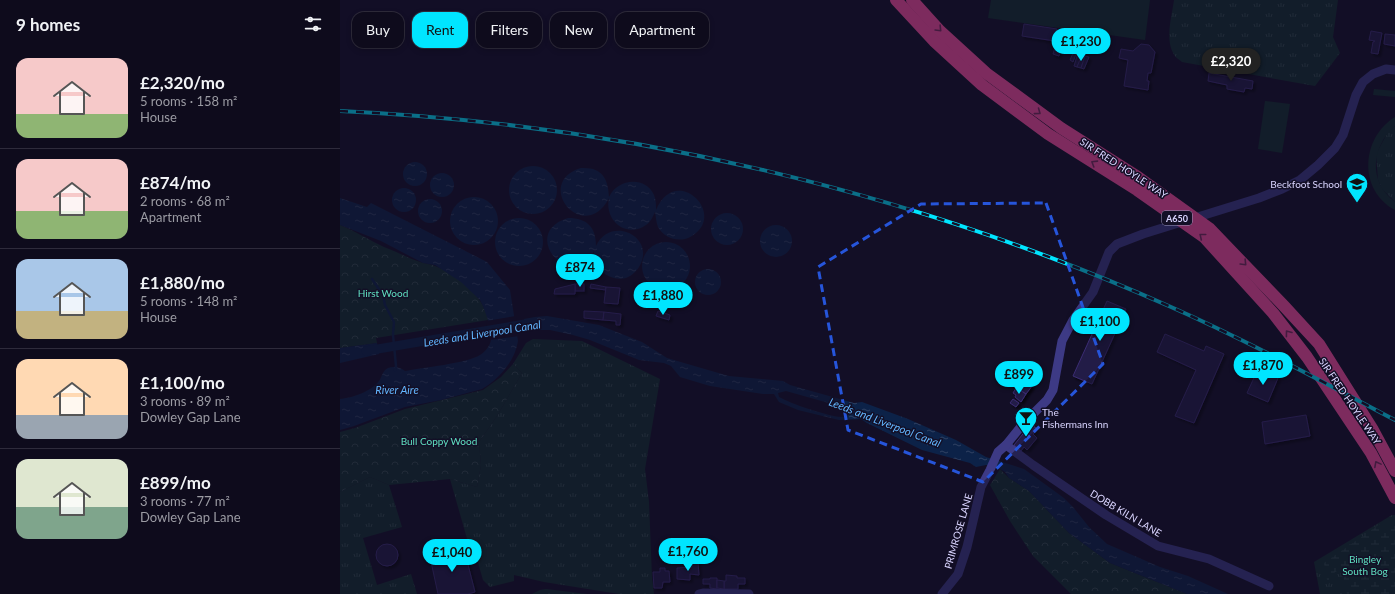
<!DOCTYPE html>
<html lang="en">
<head>
<meta charset="utf-8">
<style>
  body { margin:0; font-family:Lato,sans-serif; background:#171425; color:#f1f3f6; height:100vh; display:flex; flex-direction:column; font-size:15px; white-space:nowrap }
  * { box-sizing:border-box; margin:0 }
  p { font-size:13px; color:#9b9ba3 }
  .icon { flex:none; width:22px; height:22px; fill:none; stroke:currentColor; stroke-width:2; stroke-linecap:round; stroke-linejoin:round }
  .map { position:relative; flex:1; overflow:hidden }
  .panel { display:flex; flex-direction:column; background:#0e0b1c; width:340px }
  .panel>* { flex:none }
  .top-card { position:absolute; left:12px; top:12px; width:380px; height:36px; display:flex; gap:8px }
  .price { position:absolute; translate:-50% -34px; padding:0 9px; border-radius:14px; background:#00e5ff; color:#111; font-size:13px; line-height:26px; filter:drop-shadow(0 1px 2px #0008) }
  .price::after { content:''; position:absolute; left:50%; top:24px; width:12px; height:9px; margin-left:-6px; background:inherit; clip-path:polygon(0 0,100% 0,50% 100%) }
  .price.current { background:#222; color:#fff }
  ul { padding:0; list-style:none }
  li { display:flex; align-items:center; gap:12px; height:100px; padding:0 16px }
  li+li { border-top:1px solid #2e2b3b }
  li span { display:grid; place-items:center; flex:none; width:112px; height:80px; border-radius:12px; color:#555 }
  li>.icon { margin-inline-start:auto }
  span .icon { width:48px; height:48px; fill:#fffc; stroke-width:1 }
  li b { font-size:17px }
  h2 { display:flex; justify-content:space-between; align-items:center; height:48px; padding:0 16px; font-size:17px }
  .tag { padding:0 14px; border-radius:12px; background:#0e0b1c; box-shadow:0 2px 6px #0003,0 0 0 1px #2e2b3b; font-size:14px; line-height:36px }
  .tag.current { background:#00e5ff; color:#111 }
  main { display:flex; flex:1; min-height:0 }
  .map>svg:first-child { display:block }
  .grass { fill:url(#grass-tufts) }
  .forest { fill:url(#forest-crowns) }
  .wetland { fill:url(#wetland-marsh) }
  .pitch { fill:#12302f }
  .water { fill:url(#water-ripples); fill-rule:evenodd }
  .pier { fill:#130f26 }
  .lines { fill:none; stroke-linecap:round; stroke-linejoin:round }
  .stream { stroke:#0c2248; stroke-width:2.5 }
  .canal { stroke:#0c2248; stroke-width:9 }
  .building { fill:#241b47; stroke:#3b2d73; filter:url(#shadow) }
  .minor { stroke:#3d3a85; stroke-width:9 }
  .highway { stroke:#ff4fa3; stroke-width:12 }
  .rail-casing { stroke:#00e5ff; stroke-width:4 }
  .rail { stroke:#130f26; stroke-width:2.5; stroke-dasharray:8; stroke-linecap:butt }
  .oneway { stroke:#7d2c5e }
  .marked { fill:none; stroke:#2655da; stroke-width:3; stroke-dasharray:8 5; stroke-linejoin:round }
  .labels { text-anchor:middle; dominant-baseline:central; stroke-width:3; stroke-linejoin:round; paint-order:stroke }
  .shield { fill:#130f26; stroke:#9e99be; stroke-width:1 }
  .shield-label { font-size:9px; font-weight:bold; fill:#d9d4ff }
  .street-label { font-size:10px; fill:#d9d4ff; stroke:#130f26 }
  .poi-label { font-size:10px; fill:#d9d4ff; stroke:#130f26; text-anchor:end }
  .park-label { font-size:10px; fill:#5fe0c0; stroke:#130f26 }
  .water-label { font-size:11px; font-style:italic; fill:#62b6ff; stroke:#130f26 }
</style>
</head>
<body>
<main>
<section class="panel">
<h2>9 homes<svg class="icon" aria-label="filters" viewBox="0 0 24 24"><path d="M4 7h16M4 17h16"/><circle cx="9" cy="7" r="2"/><circle cx="15" cy="17" r="2"/></svg></h2>
<ul>
<li><span style="background:linear-gradient(#f6c9c9 70%,#8fb573 0)"><svg class="icon" aria-label="home" viewBox="0 0 24 24"><path d="M3 11l9-7 9 7M6 9v11h12V9"/></svg></span><div><b>£2,320/mo</b><p>5 rooms · 158 m²</p><p>House</p></div></li>
<li><span style="background:linear-gradient(#f6c9c9 65%,#8fb573 0)"><svg class="icon" aria-label="home" viewBox="0 0 24 24"><path d="M3 11l9-7 9 7M6 9v11h12V9"/></svg></span><div><b>£874/mo</b><p>2 rooms · 68 m²</p><p>Apartment</p></div></li>
<li><span style="background:linear-gradient(#a9c7e8 65%,#c2b280 0)"><svg class="icon" aria-label="home" viewBox="0 0 24 24"><path d="M3 11l9-7 9 7M6 9v11h12V9"/></svg></span><div><b>£1,880/mo</b><p>5 rooms · 148 m²</p><p>House</p></div></li>
<li><span style="background:linear-gradient(#ffd9b3 70%,#9aa5b1 0)"><svg class="icon" aria-label="home" viewBox="0 0 24 24"><path d="M3 11l9-7 9 7M6 9v11h12V9"/></svg></span><div><b>£1,100/mo</b><p>3 rooms · 89 m²</p><p>Dowley Gap Lane</p></div></li>
<li><span style="background:linear-gradient(#dfe7d0 60%,#7fa58c 0)"><svg class="icon" aria-label="home" viewBox="0 0 24 24"><path d="M3 11l9-7 9 7M6 9v11h12V9"/></svg></span><div><b>£899/mo</b><p>3 rooms · 77 m²</p><p>Dowley Gap Lane</p></div></li>
</ul>
</section>
<div class="map">
<svg width="1055" height="594" viewBox="0 0 1055 594">
  <defs>
    <pattern id="grass-tufts" width="24" height="20" patternUnits="userSpaceOnUse"><rect width="24" height="20" fill="#12302f"/><path d="M3 7l-1-3M5 7V3M7 7l1-3M15 17l-1-3M17 17v-4M19 17l1-3" fill="none" stroke="#344d4e"/></pattern>
    <pattern id="forest-crowns" width="20" height="18" patternUnits="userSpaceOnUse"><rect width="20" height="18" fill="#12302f"/><path d="M2 6a3 3 0 1 1 6 0M12 15a3 3 0 1 1 6 0" fill="none" stroke="#344d4e"/></pattern>
    <pattern id="wetland-marsh" width="20" height="14" patternUnits="userSpaceOnUse"><rect width="20" height="14" fill="#12302f"/><path d="M1 5h8M5 5V1M11 12h8M15 12V8" fill="none" stroke="#344d4e"/></pattern>
    <pattern id="water-ripples" width="26" height="14" patternUnits="userSpaceOnUse"><rect width="26" height="14" fill="#0c2248"/><path d="M2 4q2-2 4 0t4 0M15 11q2-2 4 0t4 0" fill="none" stroke="#2f4163"/></pattern>
    <filter id="shadow"><feDropShadow dx="2.5" dy="2.5" stdDeviation="1" flood-color="#0009"/></filter>
  </defs>
  <rect width="100%" height="100%" fill="#130f26"/>
  <g class="grass">
    <path d="M834,0H998L993,37L1000,53L975,86L842,62C840,60 836,58 835,56C824,41 832,16 834,0Z"/>
    <path d="M1055,126V202L1042,189L1038,180L1036,154L1048,132Z"/>
    <path d="M193,339L242,341L320,379L305,469L309,502L312,578L314,594H279L204,582L174,575V581L150,587L143,580L133,545L128,542L110,479L137,487L141,465L139,442L157,416L182,373L173,364L186,343Z"/>
    <path d="M30,477L49,485L62,527L23,538L37,585L71,574L77,594H0V492Z"/>
    <path d="M1052,515H1055V594H980L974,562Z"/>
    <path d="M206,589L247,594H192L200,590Z"/>
  </g>
  <g class="forest">
    <path d="M0,225C15,231 29,240 44,247C57,252 70,259 83,263C87,264 91,264 95,266C117,274 144,296 148,320L36,338L37,343L0,348Z"/>
    <path d="M173,364L182,373L157,416L139,442L141,465L137,487L110,479L49,485L30,477L0,492V432L15,428L65,409L143,390L161,377Z"/>
    <path d="M660,469L669,478L689,491L729,533L770,563L847,594H731L693,556L670,521L650,485Z"/>
  </g>
  <path class="wetland" d="M1040,524L1055,525V594H1007L1002,569L995,572L988,585L984,563Z"/>
  <g class="pitch">
    <path d="M651,0H810L805,40L648,18Z"/>
    <path d="M1034,89L1055,91V97L1033,95Z"/>
    <path d="M925,101L950,104L942,153L918,149Z"/>
    <path d="M1055,117V126C1031,147 1028,182 1055,202V210C1018,190 1021,138 1055,117Z"/>
  </g>
  <g class="water">
    <circle cx="75" cy="174" r="12"/>
    <circle cx="193" cy="190" r="24"/>
    <path d="M241,168C262,167 268,178 269,197C277,179 305,175 314,195C316,200 316,205 316,210C336,162 390,216 350,237C339,243 324,238 318,227C316,222 316,217 315,212C313,216 311,222 306,225C286,239 264,220 269,198C244,246 192,183 241,168Z"/>
    <circle cx="102" cy="185" r="12"/>
    <circle cx="64" cy="200" r="12"/>
    <circle cx="134" cy="221" r="24"/>
    <path d="M0,198L27,207L31,203L147,262L170,290L178,341C175,361 159,379 142,389L101,400L65,407L14,426L0,430V399C12,398 32,391 39,381C42,377 42,371 48,368C54,366 60,367 65,371C81,368 128,363 140,355C145,352 150,346 151,340L148,320L143,306L140,300L121,282L95,265L83,263L41,241L0,225Z"/>
    <circle cx="90" cy="211" r="12"/>
    <circle cx="387" cy="229" r="16"/>
    <circle cx="179" cy="242" r="24"/>
    <path d="M228,218C247,218 256,227 256,246C270,216 313,235 301,263C298,270 293,275 286,278C275,281 262,275 257,265C254,261 255,256 254,251C231,294 178,233 228,218Z"/>
    <circle cx="436" cy="241" r="16"/>
    <circle cx="326" cy="266" r="24"/>
    <circle cx="368" cy="282" r="13"/>
    <path d="M207,316L259,325L302,342L327,358L375,372L389,376L443,381L450,385L514,403L522,402L568,419L616,440L646,457L684,469L724,498L733,507L749,527L767,544L820,567L848,576L888,594H847L770,563L729,533L689,491L669,478L665,472L660,469L646,465L636,467L630,463L582,450L527,423L521,419L499,420L458,410L439,402L434,394H423L370,386L340,377L331,366L324,363L299,360L250,340L233,335L210,330H186L184,319L195,317ZM446,391L510,409V414C507,416 505,417 501,417C488,416 451,404 439,397L438,393Z"/>
    <path d="M37,343L39,354L0,363V348Z"/>
  </g>
  <path class="pier" d="M176,316L179,336L149,340L146,321Z"/>
  <g class="lines">
    <path class="stream" d="M32,279L43,295L45,305L54,322L53,335L56,366L55,370"/>
    <path class="canal" d="M26,351L185,324H197"/>
  </g>
  <g class="building">
    <path d="M684,24L717,29L715,41L682,36Z"/>
    <path d="M1031,31L1042,33L1038,54L1031,53L1033,42L1035,41L1029,40Z"/>
    <path d="M1045,34L1055,35V46L1044,44Z"/>
    <path d="M801,44L809,45L815,52L811,73H808L807,81H809L808,90L784,86L788,60L779,58L781,49L793,51Z"/>
    <path d="M715,47L721,48L719,56L713,54Z"/>
    <path d="M733,53L736,54L733,62L730,60Z"/>
    <path d="M738,53L742,55L737,67L734,66Z"/>
    <path d="M742,55L745,56L741,68L737,67Z"/>
    <path d="M745,56L749,57L744,69L741,68Z"/>
    <path d="M869,73L913,81L912,89L905,88L904,92L887,89V85L868,81Z"/>
    <rect x="235" y="284" width="9" height="7"/>
    <path d="M235,284V294H214L215,289Z"/>
    <path d="M251,284L266,287V290L250,288Z"/>
    <path d="M266,287L280,288L278,304L264,303Z"/>
    <path d="M767,301L786,309L752,384L733,376Z"/>
    <path d="M244,311L264,312L263,320L244,318Z"/>
    <path d="M318,311L330,315L329,320L316,316Z"/>
    <path d="M264,312L281,314L280,325H276V321L263,320Z"/>
    <path d="M825,334L864,351L866,346L884,354L854,423L835,416L856,370L817,352Z"/>
    <path d="M918,369L938,378L928,402L907,393Z"/>
    <path d="M685,380L692,386L686,394L679,389Z"/>
    <path d="M676,388L686,394L681,402L675,397L676,395L673,393Z"/>
    <path d="M673,399L679,403L676,407L670,403Z"/>
    <path d="M966,415L970,436L925,444L922,422Z"/>
    <path d="M691,424L697,429L693,434L697,438L687,450L684,447L681,451L674,445Z"/>
    <circle cx="47" cy="555" r="11"/>
    <path d="M124,549L135,592L128,594H98L90,557Z"/>
    <path d="M352,562H358L359,575L350,574V580L337,579V568L352,567Z"/>
    <path d="M320,568H325V571H329L330,582H323L322,588H314L313,572H320Z"/>
    <path d="M386,575L397,576V578H405V584H398V589H384V581H386Z"/>
    <path d="M370,578H377V589L370,588V584H363V579H370Z"/>
    <path d="M377,580L384,581V589L377,588Z"/>
  </g>
  <g class="lines">
    <g class="minor">
      <path d="M666,445L693,465L766,515L818,546L869,559L929,586"/>
      <path d="M359,594L363,593L409,594"/>
      <path d="M602,594L618,574L627,547L641,487L650,470L658,452L666,445L683,424L707,400L713,390L722,341L733,320L753,292L769,252L777,244L803,234L919,198L942,189L960,180L978,165L995,148L1003,135L1016,95L1023,82L1033,74L1046,69L1055,70"/>
    </g>
    <g class="highway">
      <path d="M556,0L594,41L642,85L708,134L797,190L864,237L933,313L967,357L1031,453L1055,498"/>
      <path d="M572,0L600,31L646,73L721,128L798,177L869,228L944,306L979,344L1033,430L1055,471"/>
    </g>
    <g class="rail-casing">
      <path id="rail" d="M0,111C285,124 570,191 831,307C908,341 981,381 1055,420"/>
    </g>
    <use href="#rail" class="rail"/>
  </g>
  <defs><path id="oneway-chevron" d="M-2-3.5L2.5 0L-2 3.5" fill="none" stroke-width="1.6" stroke-linecap="round" stroke-linejoin="round"/></defs>
  <g class="oneway">
    <use href="#oneway-chevron" transform="translate(599 29) rotate(46)"/>
    <use href="#oneway-chevron" transform="translate(698 112) rotate(37)"/>
    <use href="#oneway-chevron" transform="translate(754 163) rotate(-148)"/>
    <use href="#oneway-chevron" transform="translate(862 236) rotate(-141)"/>
    <use href="#oneway-chevron" transform="translate(904 263) rotate(46)"/>
    <use href="#oneway-chevron" transform="translate(948 333) rotate(-127)"/>
    <use href="#oneway-chevron" transform="translate(1037 464) rotate(-118)"/>
  </g>
  <path d="M0 0H1055V594H0ZM706,203L763,364L643,482L508,430L478,267L581,204Z" fill="#130f26" fill-opacity=".55" fill-rule="evenodd"/>
  <path class="marked" d="M706,203L763,364L643,482L508,430L478,267L581,204Z"/>
  <defs>
    <g id="school-pin" transform="scale(1.15)"><path d="M0 17L-7.5 6A9.5 9.5 0 1 1 7.5 6Z" fill="#00e5ff" stroke="#130f26"/><path d="M0-5L7-2L0 1L-7-2ZM-4 1L0 2.5L4 1V4Q0 6-4 4Z" fill="#111"/></g>
    <g id="bar-pin" transform="scale(1.15)"><path d="M0 17L-7.5 6A9.5 9.5 0 1 1 7.5 6Z" fill="#00e5ff" stroke="#130f26"/><path d="M-6-5H6L.8 .8V4.5H3.5V6h-7V4.5H-.8V.8Z" fill="#111"/></g>
  </defs>
  <g fill-rule="evenodd">
    <use href="#school-pin" x="1017" y="184"/>
    <use href="#bar-pin" x="686" y="418"/>
  </g>
  <g class="labels">
    <rect class="shield" x="822" y="211" width="30" height="14" rx="3"/>
    <g class="shield-label">
      <text x="837" y="218">A650</text>
    </g>
    <g class="street-label">
      <text transform="translate(784 168) rotate(33)">SIR FRED HOYLE WAY</text>
      <text transform="translate(1010 401) rotate(56)">SIR FRED HOYLE WAY</text>
      <text transform="translate(786 513) rotate(31)">DOBB KILN LANE</text>
      <text transform="translate(618 531) rotate(-74)">PRIMROSE LANE</text>
    </g>
    <g class="poi-label">
      <text x="1002" y="184">Beckfoot School</text>
      <text x="702" y="412" text-anchor="start">The<tspan x="702" dy="12">Fishermans Inn</tspan></text>
    </g>
    <g class="park-label">
      <text x="43" y="293">Hirst Wood</text>
      <text x="99" y="441">Bull Coppy Wood</text>
      <text x="1025" y="559">Bingley<tspan x="1025" dy="12">South Bog</tspan></text>
    </g>
    <g class="water-label">
      <text transform="translate(142 333) rotate(-9)">Leeds and Liverpool Canal</text>
      <text x="57" y="389">River Aire</text>
      <text transform="translate(545 422) rotate(21)">Leeds and Liverpool Canal</text>
    </g>
  </g>
</svg>
<b class="price" style="left:741px;top:62px">£1,230</b>
<b class="price current" style="left:891px;top:82px">£2,320</b>
<b class="price" style="left:240px;top:288px">£874</b>
<b class="price" style="left:323px;top:316px">£1,880</b>
<b class="price" style="left:760px;top:342px">£1,100</b>
<b class="price" style="left:923px;top:386px">£1,870</b>
<b class="price" style="left:679px;top:395px">£899</b>
<b class="price" style="left:348px;top:572px">£1,760</b>
<b class="price" style="left:112px;top:573px">£1,040</b>
<div class="top-card">
<a class="tag">Buy</a>
<a class="tag current">Rent</a>
<a class="tag">Filters</a>
<a class="tag">New</a>
<a class="tag">Apartment</a>
</div>
</div>
</main>
</body>
</html>
